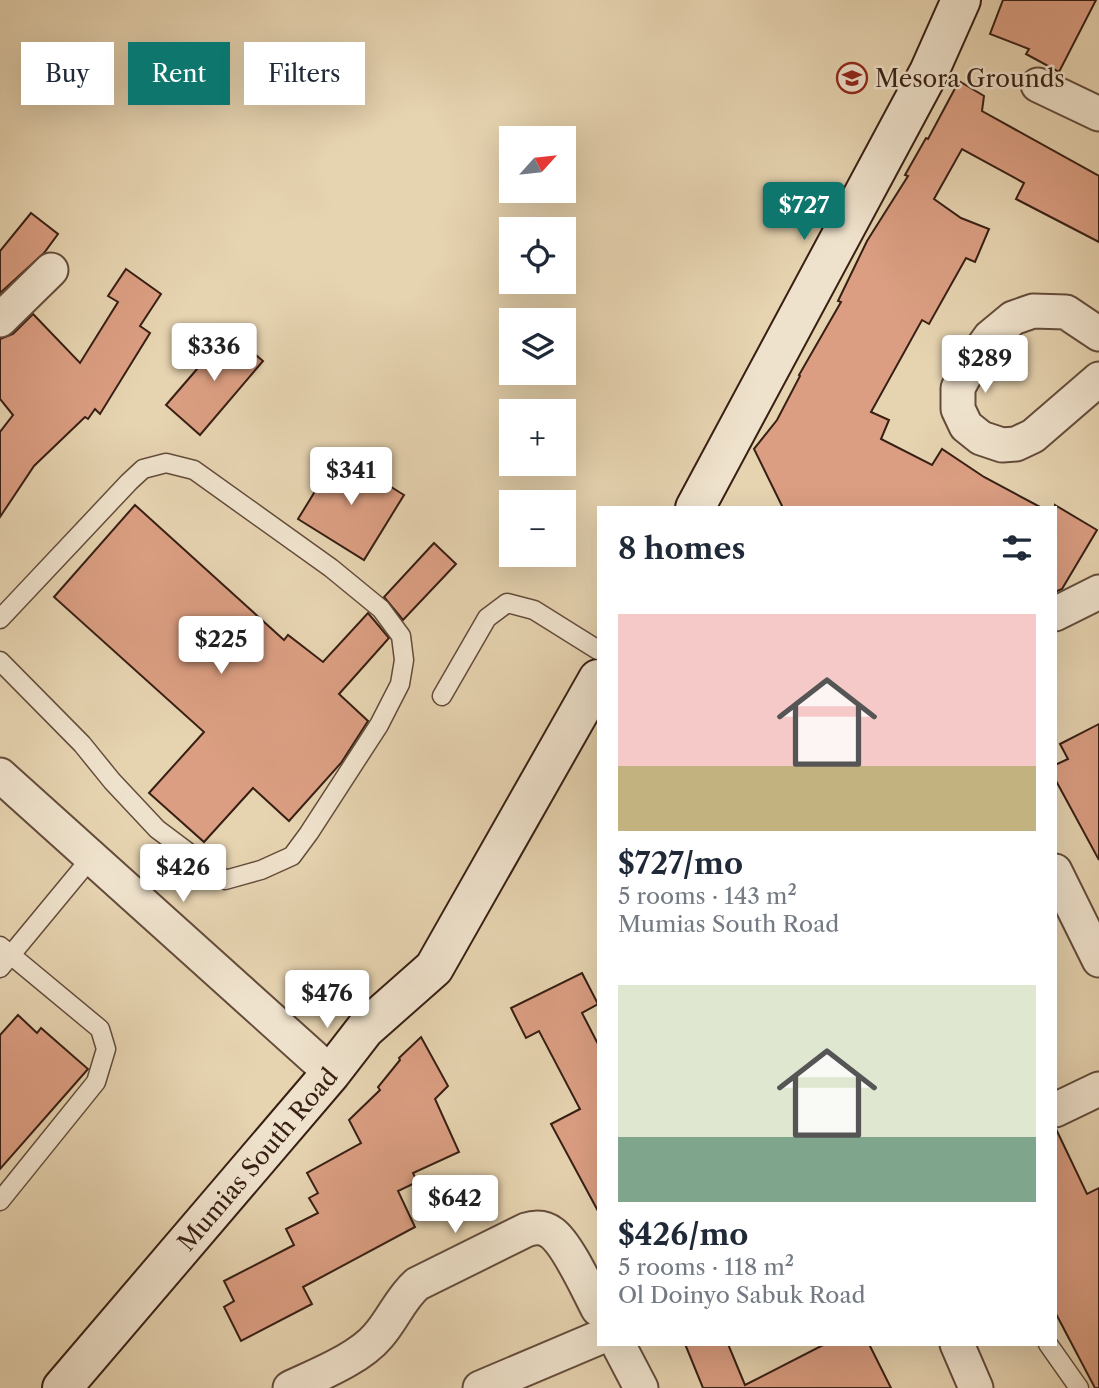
<!DOCTYPE html>
<html lang="en">
<head>
<meta charset="utf-8">
<style>
  body { margin:0; font-family:"Libre Caslon Text",serif; background:#f2f2f3; color:#1f2937; height:100vh; display:flex; flex-direction:column; font-size:26px; white-space:nowrap }
  * { box-sizing:border-box; margin:0 }
  p { font-size:23px; color:#747a83 }
  .icon { flex:none; width:38px; height:38px; fill:none; stroke:currentColor; stroke-width:2; stroke-linecap:round; stroke-linejoin:round }
  .map { position:relative; flex:1; overflow:hidden }
  .sheet { position:absolute; left:597px; top:506px; width:460px; height:840px; display:flex; flex-direction:column; background:#fff; border-radius:0px; box-shadow:0 7px 28px #0002 }
  .sheet>* { flex:none }
  .top-card { position:absolute; left:21px; top:42px; width:471px; height:63px; display:flex; gap:14px }
  .needle { width:46px; rotate:63deg }
  .buttons { position:absolute; left:499px; top:126px; display:grid; gap:14px }
  .buttons a { display:grid; place-items:center; width:77px; height:77px; border-radius:0px; background:#fff; box-shadow:0 7px 28px #0002; font-size:35px }
  .price { position:absolute; translate:-50% -60px; padding:0 16px; border-radius:7px; background:#fff; color:#222; font-size:23px; line-height:46px; filter:drop-shadow(0 2px 4px #0008) }
  .price::after { content:''; position:absolute; left:50%; top:42px; width:21px; height:16px; margin-left:-10px; background:inherit; clip-path:polygon(0 0,100% 0,50% 100%) }
  .price.active { background:#0f766e; color:#fff }
  ul { padding:0; list-style:none }
  li { display:grid; align-content:center; gap:14px; height:371px; padding:0 21px }
  li span { display:grid; place-items:center; height:217px; border-radius:0px; color:#555 }
  li>.icon { margin-inline-start:auto }
  span .icon { width:126px; height:126px; fill:#fffc; stroke-width:1 }
  li b { font-size:30px }
  h2 { display:flex; justify-content:space-between; align-items:center; height:84px; padding:0 21px; font-size:30px }
  .tag { padding:0 24px; border-radius:0px; background:#fff; box-shadow:0 7px 28px #0002; font-size:24px; line-height:63px }
  .tag.active { background:#0f766e; color:#fff }
  .map>svg:first-child { display:block }
  .building { fill:#db9e82; stroke:#381f14; stroke-width:2 }
  .lines { fill:none; stroke-linecap:round; stroke-linejoin:round }
  .lane-casing { stroke:#644c3b; stroke-width:21 }
  .street-casing { stroke:#644c3b; stroke-width:37 }
  .secondary-casing { stroke:#381f14; stroke-width:42 }
  .lane { stroke:#efe2cc; stroke-width:18 }
  .street { stroke:#efe2cc; stroke-width:33 }
  .secondary { stroke:#efe2cc; stroke-width:38 }
  .labels { text-anchor:middle; dominant-baseline:central; stroke-width:5; stroke-linejoin:round; paint-order:stroke }
  .poi-label { font-size:24px; fill:#381f14; stroke:#efe2cc; text-anchor:start }
  .street-label { font-size:24px; fill:#381f14; stroke:#efe2cc }
</style>
</head>
<body>
<div class="map">
<svg width="1099" height="1388" viewBox="0 0 1099 1388">
  <rect width="100%" height="100%" fill="#e6d3b0"/>
  <filter id="stains"><feTurbulence type="fractalNoise" baseFrequency=".00286" numOctaves="4"/><feColorMatrix values="0 0 0 0 .2 0 0 0 0 .09 0 0 0 0 .02 0 0 0 .5 -.17"/></filter>
  <radialGradient id="worn" r=".72"><stop offset=".6" stop-color="#630" stop-opacity="0"/><stop offset="1" stop-color="#630" stop-opacity=".3"/></radialGradient>
  <g class="building">
    <path d="M1003,0H1096L1059,72L1026,54L1029,49L990,34Z"/>
    <path d="M959,81L984,96L982,111L1099,176V242L1016,199L1024,183L962,149L934,199L961,218L989,229L975,262L966,258L929,324L922,320L871,412L889,420L881,439L932,465L942,449L984,477L1042,508H783L754,449L777,420L800,376L799,375L841,302L838,301L867,241L908,176L905,175L926,138L928,139Z"/>
    <path d="M31,213L58,234L44,253L0,293V251Z"/>
    <path d="M126,269L161,294L140,326L150,333L100,414L95,409L88,419L85,417L34,466L0,517V432L13,415L0,399V339L13,334L33,314L80,363L118,302L108,296Z"/>
    <path d="M229,332L263,361L200,435L166,405Z"/>
    <path d="M338,454L404,495L364,560L298,519Z"/>
    <path d="M135,505L284,640L288,635L323,662L368,613L389,638L339,694L368,721L341,763L289,821L253,788L204,842L149,793L204,732L54,597Z"/>
    <path d="M1055,505L1097,530L1062,589L1055,592Z"/>
    <path d="M434,543L456,564L403,620L384,597Z"/>
    <path d="M1099,724V860L1055,779V765L1068,759L1060,744Z"/>
    <path d="M582,973L598,1004L582,1013L598,1044V1211L551,1124L580,1109L539,1031L526,1038L511,1008Z"/>
    <path d="M18,1015L37,1033L41,1028L88,1069L0,1169V1035Z"/>
    <path d="M421,1037L448,1086L435,1099L459,1152L413,1173L417,1182L398,1191L415,1227L303,1287L312,1304L241,1341L224,1307L234,1301L224,1281L294,1245L286,1229L318,1213L309,1198L318,1193L307,1173L361,1143L349,1120L380,1090L378,1087L400,1060L399,1058Z"/>
    <path d="M1056,1129L1087,1194L1099,1188V1388H1095L1055,1312Z"/>
    <path d="M685,1344H728L745,1385L825,1344H869L891,1388H703Z"/>
  </g>
  <g class="lines">
    <g class="lane-casing">
      <g id="lane">
        <path d="M0,619L129,482L143,469L166,463L194,470L331,568L381,609L401,636L404,660L400,684L379,725L309,833L292,856L261,870L225,880L157,829L112,781L82,744L0,661"/>
        <path d="M442,696L487,618L507,603L534,610L598,650"/>
        <path d="M0,946L100,1029L106,1049L96,1082L0,1201"/>
        <path d="M0,968L91,858"/>
        <path d="M1048,1344L1079,1388"/>
      </g>
    </g>
    <g class="street-casing">
      <g id="street">
        <path d="M1038,85L1099,114"/>
        <path d="M0,320L51,270"/>
        <path d="M1099,334L1066,312L1033,311L1013,318L990,337L972,362L958,388V409L966,426L981,438L1002,445L1016,444L1033,436L1099,379"/>
        <path d="M1055,614L1099,592"/>
        <path d="M0,775L331,1073"/>
        <path d="M1055,871L1099,960"/>
        <path d="M1055,1110L1099,1089"/>
        <path d="M618,1344L641,1388"/>
        <path d="M957,1344L976,1388"/>
        <path d="M290,1388C317,1375 359,1359 378,1336C393,1319 400,1299 417,1284L526,1230C535,1227 543,1226 552,1233C568,1245 588,1290 598,1309"/>
        <path d="M480,1388L598,1338"/>
      </g>
    </g>
    <g class="secondary-casing">
      <g id="secondary">
        <path d="M695,508L929,72L961,0"/>
        <path id="s1" d="M62,1388L331,1073L365,1029L434,968L598,679"/>
      </g>
    </g>
    <use href="#lane" class="lane"/>
    <use href="#street" class="street"/>
    <use href="#secondary" class="secondary"/>
  </g>
  <defs>
    <g id="university-ring" transform="scale(1.575)"><circle r="9.5" fill="#efe2cc" stroke="#8f2418" stroke-width="1.5"/><path d="M0-5L7-2L0 1L-7-2ZM-4 1L0 2.5L4 1V4Q0 6-4 4Z" fill="#8f2418"/></g>
  </defs>
  <g fill-rule="evenodd">
    <use href="#university-ring" x="852" y="78"/>
  </g>
  <g class="labels">
    <g class="poi-label">
      <text x="875" y="78">Mesora Grounds</text>
    </g>
    <g class="street-label">
      <text stroke="none"><textPath href="#s1" startOffset="301">Mumias South Road</textPath></text>
    </g>
  </g>
  <rect width="100%" height="100%" filter="url(#stains)"/>
  <rect width="100%" height="100%" fill="url(#worn)"/>
</svg>
<div class="buttons">
<a><svg class="needle" viewBox="-14 -14 28 28"><path d="M0-13l5 13h-10z" fill="#e53935"/><path d="M0 13l5-13h-10z" fill="#747a83"/></svg></a>
<a><svg class="icon" aria-label="locate" viewBox="0 0 24 24"><circle cx="12" cy="12" r="6"/><path d="M12 2v4M12 18v4M2 12h4M18 12h4"/></svg></a>
<a><svg class="icon" aria-label="layers" viewBox="0 0 24 24"><path d="M12 4l9 5-9 5-9-5zM3 14l9 5 9-5"/></svg></a>
<a>+</a>
<a>−</a>
</div>
<b class="price active" style="left:804px;top:242px">$727</b>
<b class="price" style="left:214px;top:383px">$336</b>
<b class="price" style="left:985px;top:395px">$289</b>
<b class="price" style="left:351px;top:507px">$341</b>
<b class="price" style="left:221px;top:676px">$225</b>
<b class="price" style="left:183px;top:904px">$426</b>
<b class="price" style="left:327px;top:1030px">$476</b>
<b class="price" style="left:455px;top:1235px">$642</b>
<div class="top-card">
<a class="tag">Buy</a>
<a class="tag active">Rent</a>
<a class="tag">Filters</a>
</div>
<section class="sheet">
<h2>8 homes<svg class="icon" aria-label="filters" viewBox="0 0 24 24"><path d="M4 7h16M4 17h16"/><circle cx="9" cy="7" r="2"/><circle cx="15" cy="17" r="2"/></svg></h2>
<ul>
<li><span style="background:linear-gradient(#f6c9c9 70%,#c2b280 0)"><svg class="icon" aria-label="home" viewBox="0 0 24 24"><path d="M3 11l9-7 9 7M6 9v11h12V9"/></svg></span><div><b>$727/mo</b><p>5 rooms · 143 m²</p><p>Mumias South Road</p></div></li>
<li><span style="background:linear-gradient(#dfe7d0 70%,#7fa58c 0)"><svg class="icon" aria-label="home" viewBox="0 0 24 24"><path d="M3 11l9-7 9 7M6 9v11h12V9"/></svg></span><div><b>$426/mo</b><p>5 rooms · 118 m²</p><p>Ol Doinyo Sabuk Road</p></div></li>
</ul>
</section>
</div>
</body>
</html>
